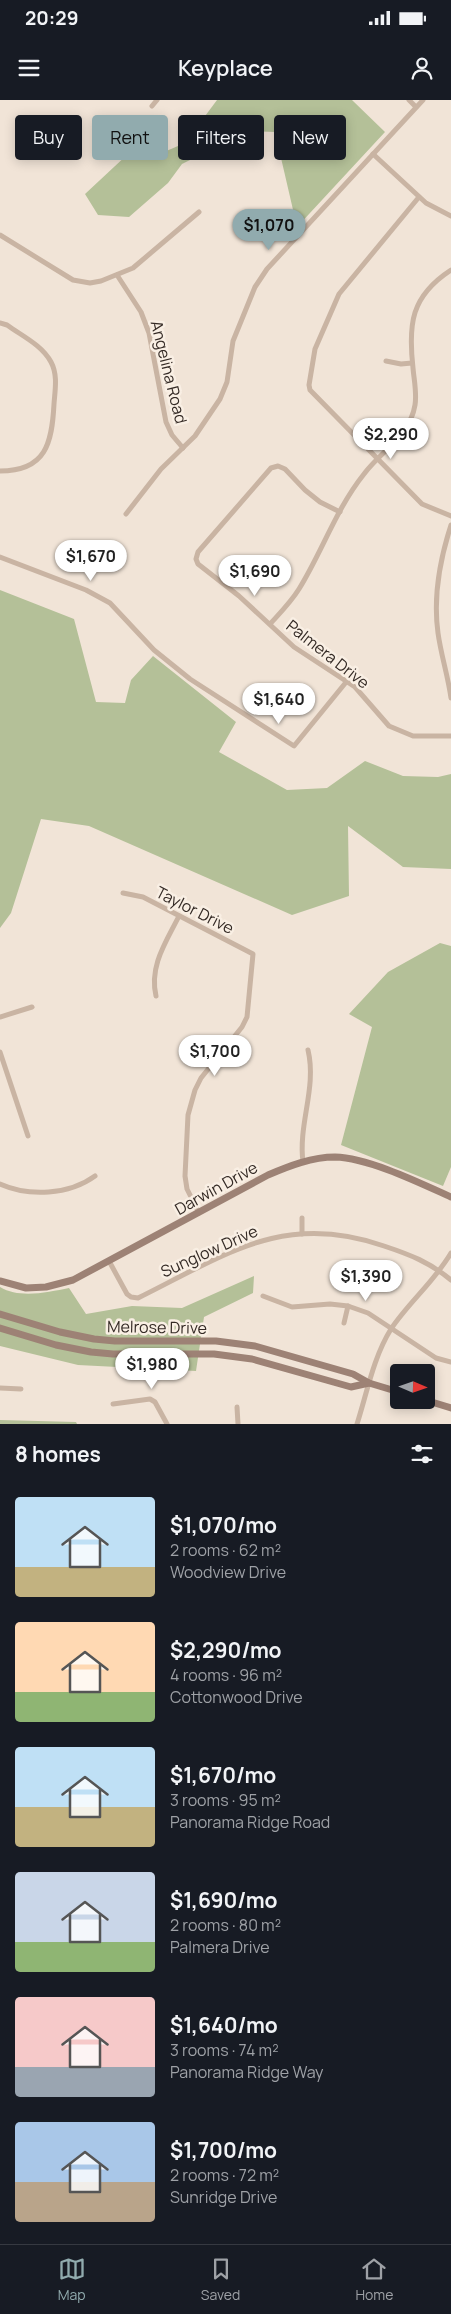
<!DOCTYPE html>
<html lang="en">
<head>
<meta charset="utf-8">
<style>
  body { margin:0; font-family:Manrope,sans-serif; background:#242831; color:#f1f3f6; height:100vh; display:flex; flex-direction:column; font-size:19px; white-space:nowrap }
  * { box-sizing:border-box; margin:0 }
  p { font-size:16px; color:#9ea1a6 }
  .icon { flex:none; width:28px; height:28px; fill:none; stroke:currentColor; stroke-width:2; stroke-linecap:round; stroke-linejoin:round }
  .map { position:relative; height:1324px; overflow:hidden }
  .details { display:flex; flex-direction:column; background:#171b24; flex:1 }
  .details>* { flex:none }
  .hud { position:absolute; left:15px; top:15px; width:421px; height:45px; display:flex; gap:10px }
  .needle { width:32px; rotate:92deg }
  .fabs { position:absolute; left:390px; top:1264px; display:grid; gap:10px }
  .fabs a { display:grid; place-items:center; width:45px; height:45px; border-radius:5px; background:#171b24; box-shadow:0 2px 12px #0003; font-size:25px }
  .price { position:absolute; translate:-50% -42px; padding:0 11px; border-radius:18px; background:#fff; color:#222; font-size:16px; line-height:32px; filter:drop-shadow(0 1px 2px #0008) }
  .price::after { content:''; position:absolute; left:50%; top:30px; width:15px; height:11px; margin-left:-8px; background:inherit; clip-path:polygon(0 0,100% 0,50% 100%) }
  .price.current { background:#91abae; color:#111 }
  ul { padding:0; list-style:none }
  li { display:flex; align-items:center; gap:15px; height:125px; padding:0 15px }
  li span { display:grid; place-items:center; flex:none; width:140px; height:100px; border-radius:5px; color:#555 }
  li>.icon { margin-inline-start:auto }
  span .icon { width:60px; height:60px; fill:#fffc; stroke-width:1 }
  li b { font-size:21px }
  h2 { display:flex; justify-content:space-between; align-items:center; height:60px; padding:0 15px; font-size:21px }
  .chip { padding:0 18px; border-radius:5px; background:#171b24; box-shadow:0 2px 12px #0003; font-size:18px; line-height:45px }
  .chip.current { background:#91abae; color:#111 }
  .status { display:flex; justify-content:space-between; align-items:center; height:35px; padding:0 25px; background:#171b24; direction:ltr }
  .status svg { height:14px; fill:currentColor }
  header { display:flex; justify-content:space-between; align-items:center; height:65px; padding:0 15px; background:#171b24; font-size:22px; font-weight:600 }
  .tab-bar { display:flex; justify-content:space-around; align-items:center; height:70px; border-top:1px solid #363941; background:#171b24; font-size:14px; color:#9ea1a6 }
  .tab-bar a { display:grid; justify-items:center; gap:2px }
  .tab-bar .current { color:#91abae }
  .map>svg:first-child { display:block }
  .green { fill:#b4c098 }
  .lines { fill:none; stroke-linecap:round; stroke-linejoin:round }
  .street { stroke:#c9b4a3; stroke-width:5 }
  .secondary { stroke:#9d8275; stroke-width:7 }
  .labels { text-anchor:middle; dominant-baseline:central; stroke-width:5; stroke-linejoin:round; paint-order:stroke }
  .street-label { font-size:16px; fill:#342a25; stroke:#f9efe4 }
</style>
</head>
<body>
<div class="status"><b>20:29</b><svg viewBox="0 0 49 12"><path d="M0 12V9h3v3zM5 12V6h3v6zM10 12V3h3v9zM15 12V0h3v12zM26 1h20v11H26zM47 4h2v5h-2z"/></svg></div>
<header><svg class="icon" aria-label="menu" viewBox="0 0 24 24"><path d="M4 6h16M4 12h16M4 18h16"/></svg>Keyplace<svg class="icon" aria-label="person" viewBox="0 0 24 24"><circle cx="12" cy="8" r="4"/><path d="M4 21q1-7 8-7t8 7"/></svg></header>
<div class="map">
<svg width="451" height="1324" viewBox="0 0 451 1324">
  <rect width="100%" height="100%" fill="#f1e4d7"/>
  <g class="green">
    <path d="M217,0H352L385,32L297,127L275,32L248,31L182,64L168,83L129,117L98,115L85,94L129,53L157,55L185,43Z"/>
    <path d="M0,490L74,519L96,602L125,603L131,580L153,556L236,622L219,652L287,690L327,688L365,661L403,676L438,677L451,674V769L403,767L348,726L349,796L292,815L89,726L41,719L11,813L0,828Z"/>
    <path d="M440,843L451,846V1067L443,1086L341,1045L372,927L349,914L388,872Z"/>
    <path d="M254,1176L253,1193L204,1217L196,1271L78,1265L0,1246V1187C20,1199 48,1192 69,1188L86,1214L132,1206L182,1208Z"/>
    <path d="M0,1320L76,1322L77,1324H0Z"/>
  </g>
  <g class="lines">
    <g class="street">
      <path d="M409,0L416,7"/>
      <path d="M152,6L157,0"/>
      <path d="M373,54L426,103L451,116"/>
      <path d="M419,97L339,194L315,249L309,285L310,290L422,404L451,416"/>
      <path d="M0,135L73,180L90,183L101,181L133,168L199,112"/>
      <path d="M117,175L141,212L149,233L166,322L172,335L183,348"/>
      <path d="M0,223L7,225C22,236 42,245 51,262C58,275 55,290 54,304C52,343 46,371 0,371"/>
      <path d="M386,261L401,264L412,263"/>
      <path d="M340,412L320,402L305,390L285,369L278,366L271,368L198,452L196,459L198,464L239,496L294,547L355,587L389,626L413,636H451"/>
      <path d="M126,414L161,369L195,336L220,299L227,282L233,241L255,187L267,169L423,0"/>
      <path d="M451,425C440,459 433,497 438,533C441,555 448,576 451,598"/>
      <path d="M0,457L86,490L110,503L154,550L190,579L294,646L347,581"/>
      <path d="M270,524C280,513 291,502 299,489C322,452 336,409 364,374C381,351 410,336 415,305C417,293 414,280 413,268C408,224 411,196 451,170"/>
      <path d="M123,793L143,797L253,854L247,917L242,927L201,978L195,990L188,1015L185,1076L187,1089L199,1113"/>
      <path d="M156,896C149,866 166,842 179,816"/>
      <path d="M0,917L32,907"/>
      <path d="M0,952L28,1036"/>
      <path d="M303,1062C298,1024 317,988 308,950"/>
      <path d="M0,1084C29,1097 69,1095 95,1076"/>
      <path d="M302,1118V1134"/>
      <path d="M109,1161L127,1194L131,1197L138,1198C225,1155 284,1111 384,1146C411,1155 429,1162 451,1180"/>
      <path d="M263,1196L292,1207L330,1204L348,1206L368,1213L436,1258L451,1262"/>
      <path d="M344,1223L348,1206"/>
      <path d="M0,1288L21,1289"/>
      <path d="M113,1304L150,1299L155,1302L167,1324"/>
      <path d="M237,1307L238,1324"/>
      <path d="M357,1324C367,1293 373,1258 391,1229C409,1202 434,1182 451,1153"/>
    </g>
    <g class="secondary">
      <path d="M0,1181L26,1188L46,1187L73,1180L268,1075C289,1066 312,1057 335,1057C369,1058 420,1083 451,1097"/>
      <path d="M0,1214L60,1232L94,1239L115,1241H216L255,1246L353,1274L369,1283L399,1292"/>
      <path d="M0,1228L56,1245L91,1252L113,1254H214L252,1259L351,1287L369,1283"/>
      <path d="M425,1300L451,1308"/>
    </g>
  </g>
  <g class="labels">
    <g class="street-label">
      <text transform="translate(169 272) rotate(76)">Angelina Road</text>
      <text transform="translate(328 554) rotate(38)">Palmera Drive</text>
      <text transform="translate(195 810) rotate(27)">Taylor Drive</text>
      <text transform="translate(216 1088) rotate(-29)">Darwin Drive</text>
      <text transform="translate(209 1151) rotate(-24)">Sunglow Drive</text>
      <text transform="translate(157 1227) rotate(1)">Melrose Drive</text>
    </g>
  </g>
</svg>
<div class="fabs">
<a><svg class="needle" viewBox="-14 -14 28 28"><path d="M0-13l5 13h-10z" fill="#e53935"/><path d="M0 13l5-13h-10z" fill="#9ea1a6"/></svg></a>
</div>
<b class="price current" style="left:269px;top:151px">$1,070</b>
<b class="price" style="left:391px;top:360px">$2,290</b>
<b class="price" style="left:91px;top:482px">$1,670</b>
<b class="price" style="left:255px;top:497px">$1,690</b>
<b class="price" style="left:279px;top:625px">$1,640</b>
<b class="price" style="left:215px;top:977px">$1,700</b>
<b class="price" style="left:366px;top:1202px">$1,390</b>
<b class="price" style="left:152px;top:1290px">$1,980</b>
<div class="hud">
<a class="chip">Buy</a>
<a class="chip current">Rent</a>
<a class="chip">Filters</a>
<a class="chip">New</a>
</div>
</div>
<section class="details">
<h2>8 homes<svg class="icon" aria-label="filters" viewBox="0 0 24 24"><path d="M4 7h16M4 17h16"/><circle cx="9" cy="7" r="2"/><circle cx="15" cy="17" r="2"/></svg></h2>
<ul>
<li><span style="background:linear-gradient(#bfe0f5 70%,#c2b280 0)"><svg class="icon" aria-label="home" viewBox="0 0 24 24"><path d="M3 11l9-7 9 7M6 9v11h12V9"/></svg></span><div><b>$1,070/mo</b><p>2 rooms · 62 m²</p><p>Woodview Drive</p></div></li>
<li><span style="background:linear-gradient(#ffd9b3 70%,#8fb573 0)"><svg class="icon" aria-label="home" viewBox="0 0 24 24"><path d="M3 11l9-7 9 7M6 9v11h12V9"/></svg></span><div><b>$2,290/mo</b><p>4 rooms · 96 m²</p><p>Cottonwood Drive</p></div></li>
<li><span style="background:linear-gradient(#bfe0f5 60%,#c2b280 0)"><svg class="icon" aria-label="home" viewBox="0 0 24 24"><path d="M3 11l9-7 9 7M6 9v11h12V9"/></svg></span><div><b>$1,670/mo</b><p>3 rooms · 95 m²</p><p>Panorama Ridge Road</p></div></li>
<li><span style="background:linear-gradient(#c9d6e8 70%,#8fb573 0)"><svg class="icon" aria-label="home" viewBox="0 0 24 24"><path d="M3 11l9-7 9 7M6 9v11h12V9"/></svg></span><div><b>$1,690/mo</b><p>2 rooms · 80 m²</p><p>Palmera Drive</p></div></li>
<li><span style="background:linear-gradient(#f6c9c9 70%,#9aa5b1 0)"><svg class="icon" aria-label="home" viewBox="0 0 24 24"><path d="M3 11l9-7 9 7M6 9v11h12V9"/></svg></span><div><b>$1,640/mo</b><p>3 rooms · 74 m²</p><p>Panorama Ridge Way</p></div></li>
<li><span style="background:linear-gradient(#a9c7e8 60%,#b9a48a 0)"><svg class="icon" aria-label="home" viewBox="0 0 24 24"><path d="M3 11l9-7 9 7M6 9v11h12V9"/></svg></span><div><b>$1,700/mo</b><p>2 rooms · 72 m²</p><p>Sunridge Drive</p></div></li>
</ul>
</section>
<nav class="tab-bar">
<a class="current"><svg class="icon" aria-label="map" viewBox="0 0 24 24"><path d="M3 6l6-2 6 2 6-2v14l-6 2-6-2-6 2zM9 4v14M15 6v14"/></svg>Map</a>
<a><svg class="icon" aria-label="saved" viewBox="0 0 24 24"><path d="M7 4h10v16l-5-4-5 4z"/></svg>Saved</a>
<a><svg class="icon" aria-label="home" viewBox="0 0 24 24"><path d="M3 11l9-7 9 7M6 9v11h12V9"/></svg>Home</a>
</nav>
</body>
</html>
